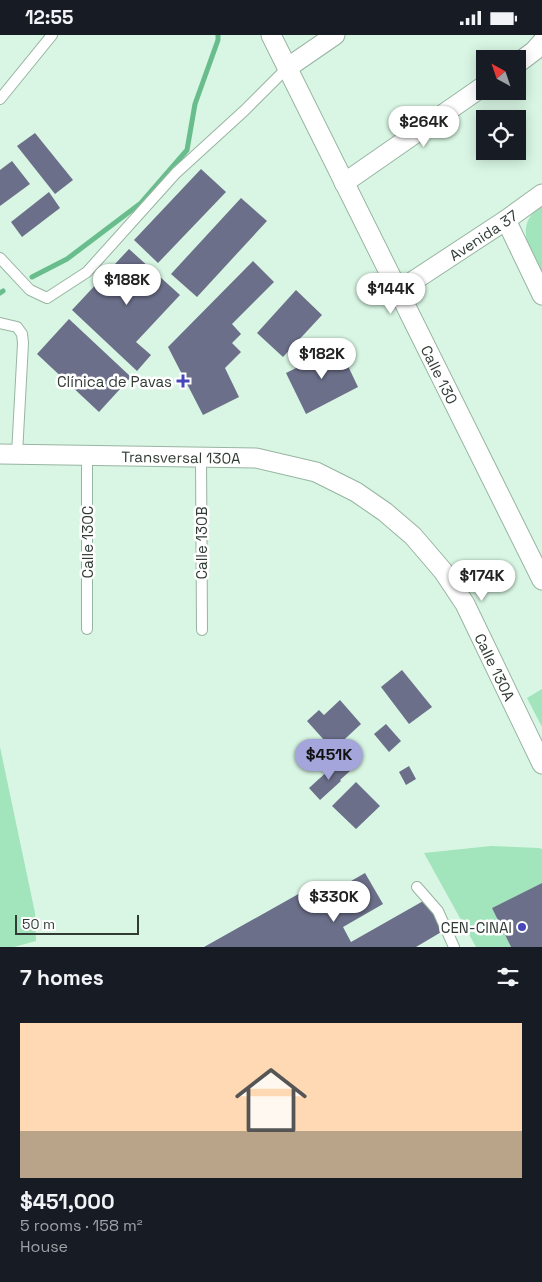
<!DOCTYPE html>
<html lang="en">
<head>
<meta charset="utf-8">
<style>
  body { margin:0; font-family:"Space Grotesk",sans-serif; background:#242831; color:#f1f3f6; height:100vh; display:flex; flex-direction:column; font-size:19px; white-space:nowrap }
  * { box-sizing:border-box; margin:0 }
  p { font-size:16px; color:#9ea1a6 }
  .icon { flex:none; width:28px; height:28px; fill:none; stroke:currentColor; stroke-width:2; stroke-linecap:round; stroke-linejoin:round }
  .map { position:relative; height:912px; overflow:hidden }
  .sheet { display:flex; flex-direction:column; background:#171b24; flex:1 }
  .sheet>* { flex:none }
  .needle { width:32px; rotate:320deg }
  .tools { position:absolute; left:476px; top:15px; display:grid; gap:10px }
  .tools a { display:grid; place-items:center; width:50px; height:50px; border-radius:0px; background:#171b24; box-shadow:0 2px 12px #0003; font-size:25px }
  .scale { position:absolute; left:15px; bottom:12px; width:124px; box-sizing:border-box; padding-left:5px; border:2px solid #313c35; border-top:0; font-size:14px; line-height:18px; white-space:nowrap; color:#313c35; -webkit-text-stroke:4px #fff; paint-order:stroke }
  .price { position:absolute; translate:-50% -42px; padding:0 11px; border-radius:18px; background:#fff; color:#222; font-size:16px; line-height:32px; filter:drop-shadow(0 1px 2px #0008) }
  .price::after { content:''; position:absolute; left:50%; top:30px; width:15px; height:11px; margin-left:-8px; background:inherit; clip-path:polygon(0 0,100% 0,50% 100%) }
  .price.on { background:#a4a5db; color:#111 }
  ul { padding:0; list-style:none }
  li { display:grid; align-content:center; gap:10px; height:265px; padding:0 20px }
  li+li { border-top:1px solid #363941 }
  li span { display:grid; place-items:center; height:155px; border-radius:0px; color:#555 }
  li>.icon { margin-inline-start:auto }
  span .icon { width:90px; height:90px; fill:#fffc; stroke-width:1 }
  li b { font-size:21px }
  h2 { display:flex; justify-content:space-between; align-items:center; height:60px; padding:0 20px; font-size:21px }
  .status { display:flex; justify-content:space-between; align-items:center; height:35px; padding:0 25px; background:#171b24; direction:ltr }
  .status svg { height:14px; fill:currentColor }
  .map>svg:first-child { display:block }
  .green { fill:#a2e4bc }
  .lines { fill:none; stroke-linecap:round; stroke-linejoin:round }
  .stream { stroke:#69bd8d; stroke-width:5 }
  .building { fill:#6b6f89 }
  .lane-casing { stroke:#98b4a2; stroke-width:12 }
  .street-casing { stroke:#98b4a2; stroke-width:21 }
  .lane { stroke:#fff; stroke-width:10 }
  .street { stroke:#fff; stroke-width:19 }
  .poi-dot { fill:#4746bb; stroke:#fff; stroke-width:2 }
  .labels { text-anchor:middle; dominant-baseline:central; stroke-width:5; stroke-linejoin:round; paint-order:stroke }
  .street-label { font-size:15px; fill:#313c35; stroke:#fff }
  .poi-label { font-size:15px; fill:#313c35; stroke:#fff; text-anchor:end }
</style>
</head>
<body>
<div class="status"><b>12:55</b><svg viewBox="0 0 49 12"><path d="M0 12V9h3v3zM5 12V6h3v6zM10 12V3h3v9zM15 12V0h3v12zM26 1h20v11H26zM47 4h2v5h-2z"/></svg></div>
<div class="map">
<svg width="542" height="912" viewBox="0 0 542 912">
  <rect width="100%" height="100%" fill="#d8f6e3"/>
  <g class="green">
    <path d="M542,170V241C529,216 513,190 542,170Z"/>
    <path d="M542,654V692L527,663Z"/>
    <path d="M0,712L35,878L36,906L14,912H0Z"/>
    <path d="M491,811L539,813L542,814V848L492,873L511,912H476L424,818Z"/>
  </g>
  <g class="lines">
    <g class="stream">
      <path d="M32,242L67,224L141,168L187,115L195,69L218,5V0"/>
      <path d="M0,258L3,256"/>
    </g>
  </g>
  <g class="building">
    <path d="M35,98L73,145L55,159L17,111Z"/>
    <path d="M12,126L30,149L0,171V135Z"/>
    <path d="M201,134L226,157L158,228L134,205Z"/>
    <path d="M49,157L60,173L22,202L11,187Z"/>
    <path d="M241,163L267,186L197,262L171,239Z"/>
    <path d="M129,214L180,260L136,307L151,320L137,336L72,275Z"/>
    <path d="M253,226L274,247L232,289L241,299L232,308L241,317L225,333L239,362L203,380L168,312Z"/>
    <path d="M296,255L322,280L283,322L257,298Z"/>
    <path d="M69,284L131,342L99,377L37,319Z"/>
    <path d="M339,312L358,352L306,379L286,338Z"/>
    <path d="M402,635L432,672L409,689L381,652Z"/>
    <path d="M340,665L361,689L333,715L307,686L319,675L324,680Z"/>
    <path d="M386,689L401,706L389,717L374,699Z"/>
    <path d="M342,726L350,736L340,745L341,746L320,765L309,753L330,734L331,735Z"/>
    <path d="M409,731L416,744L406,750L399,737Z"/>
    <path d="M356,747L380,771L356,794L332,771Z"/>
    <path d="M365,838L383,869L343,892L351,907L425,865L443,896L416,912H204L302,857L314,878L322,873L318,865Z"/>
    <path d="M542,848V912H511L492,873Z"/>
  </g>
  <g class="lines">
    <g class="lane-casing">
      <g id="lane">
        <path d="M0,64L52,0"/>
        <path d="M0,223L30,255L47,263L87,237L176,138L245,75L287,33"/>
        <path d="M0,288L17,292L22,299L23,308L17,419"/>
        <path d="M201,421L202,595"/>
        <path d="M87,594V420"/>
        <path d="M417,852L438,876L454,912"/>
      </g>
    </g>
    <g class="street-casing">
      <g id="street">
        <path id="s1" d="M271,0L542,545"/>
        <path d="M518,28L534,16L542,7"/>
        <path d="M287,33L335,0"/>
        <path d="M344,148L485,50"/>
        <path d="M506,185L542,260"/>
        <path id="s2" d="M398,256L506,185L542,159"/>
        <path id="s3" d="M0,419L256,423L316,437L356,457L385,477L413,501L443,536L465,569L542,729"/>
      </g>
    </g>
    <use href="#lane" class="lane"/>
    <use href="#street" class="street"/>
  </g>
  <g class="poi-dot">
    <path d="M180.5 338.5h5v5h5v5h-5v5h-5v-5h-5v-5h5z"/>
    <circle cx="522" cy="892" r="5"/>
  </g>
  <g class="labels">
    <g class="street-label">
      <text stroke="none"><textPath href="#s2" startOffset="102">Avenida 37</textPath></text>
      <text stroke="none"><textPath href="#s1" startOffset="379">Calle 130</textPath></text>
      <text stroke="none"><textPath href="#s3" startOffset="181">Transversal 130A</textPath></text>
      <text transform="translate(87 507) rotate(-90)">Calle 130C</text>
      <text transform="translate(201 508) rotate(-90)">Calle 130B</text>
      <text stroke="none"><textPath href="#s3" startOffset="590">Calle 130A</textPath></text>
    </g>
    <g class="poi-label">
      <text x="172" y="346">Clínica de Pavas</text>
      <text x="512" y="892">CEN-CINAI</text>
    </g>
  </g>
</svg>
<div class="tools">
<a><svg class="needle" viewBox="-14 -14 28 28"><path d="M0-13l5 13h-10z" fill="#e53935"/><path d="M0 13l5-13h-10z" fill="#9ea1a6"/></svg></a>
<a><svg class="icon" aria-label="locate" viewBox="0 0 24 24"><circle cx="12" cy="12" r="6"/><path d="M12 2v4M12 18v4M2 12h4M18 12h4"/></svg></a>
</div>
<div class="scale">50 m</div>
<b class="price" style="left:424px;top:113px">$264K</b>
<b class="price" style="left:127px;top:271px">$188K</b>
<b class="price" style="left:391px;top:280px">$144K</b>
<b class="price" style="left:322px;top:345px">$182K</b>
<b class="price" style="left:482px;top:567px">$174K</b>
<b class="price on" style="left:329px;top:746px">$451K</b>
<b class="price" style="left:334px;top:888px">$330K</b>
</div>
<section class="sheet">
<h2>7 homes<svg class="icon" aria-label="filters" viewBox="0 0 24 24"><path d="M4 7h16M4 17h16"/><circle cx="9" cy="7" r="2"/><circle cx="15" cy="17" r="2"/></svg></h2>
<ul>
<li><span style="background:linear-gradient(#ffd9b3 70%,#b9a48a 0)"><svg class="icon" aria-label="home" viewBox="0 0 24 24"><path d="M3 11l9-7 9 7M6 9v11h12V9"/></svg></span><div><b>$451,000</b><p>5 rooms · 158 m²</p><p>House</p></div></li>
</ul>
</section>
</body>
</html>
